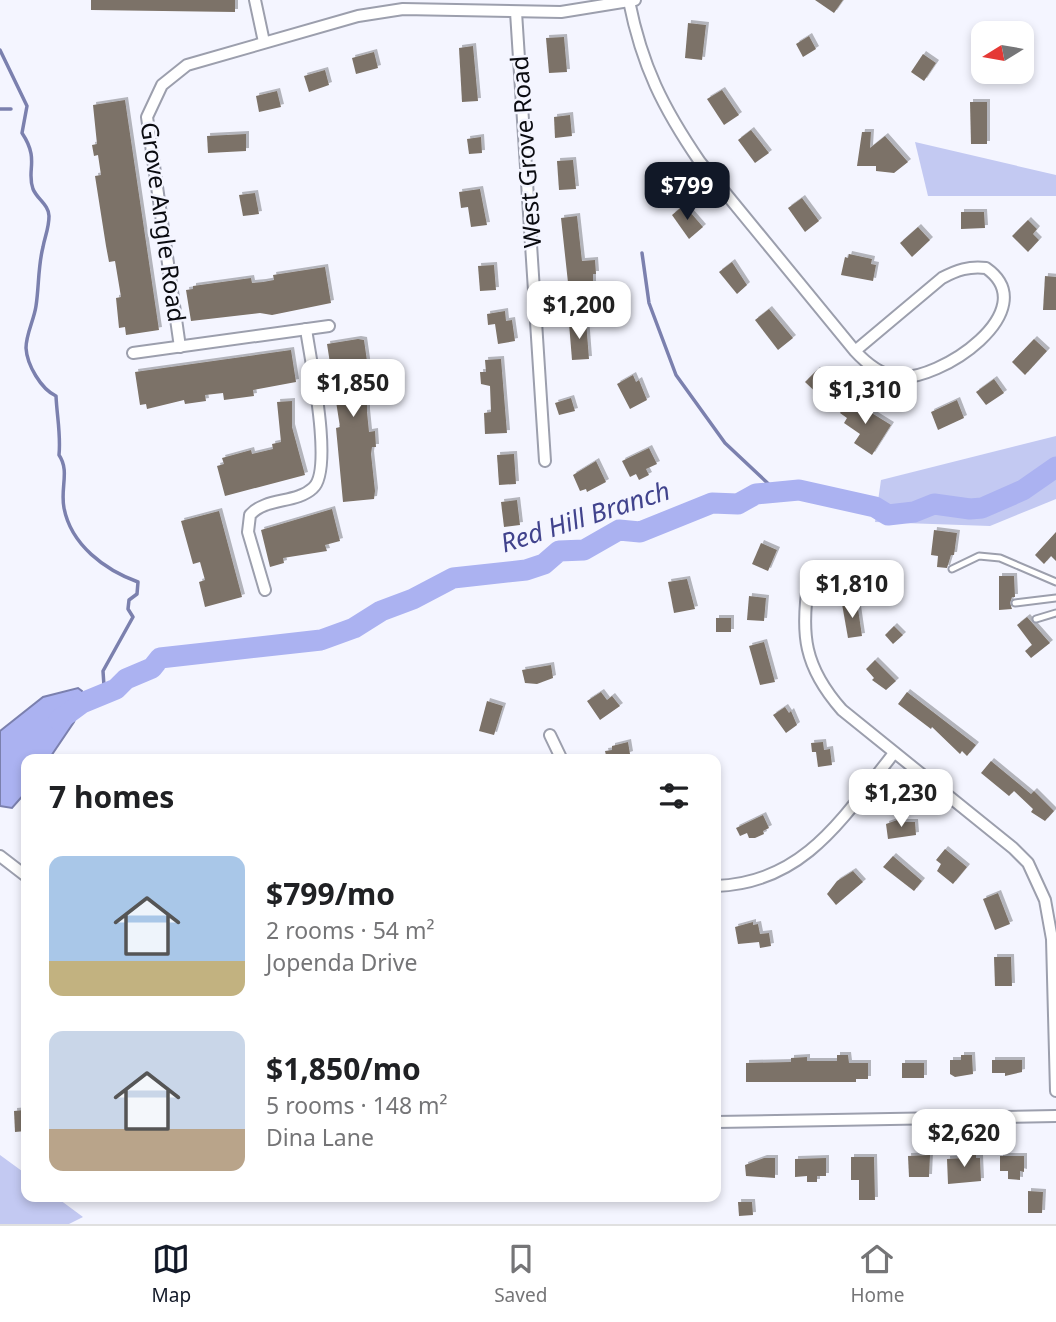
<!DOCTYPE html>
<html lang="en">
<head>
<meta charset="utf-8">
<style>
  body { margin:0; font-family:"Noto Sans",sans-serif; background:#f2f2f2; color:#202124; height:100vh; display:flex; flex-direction:column; font-size:26px; white-space:nowrap }
  * { box-sizing:border-box; margin:0 }
  p { font-size:23px; color:#757577 }
  .icon { flex:none; width:38px; height:38px; fill:none; stroke:currentColor; stroke-width:2; stroke-linecap:round; stroke-linejoin:round }
  .map { position:relative; flex:1; overflow:hidden }
  .side { position:absolute; left:21px; top:754px; width:700px; height:448px; display:flex; flex-direction:column; background:#fff; border-radius:14px; box-shadow:0 4px 10px #0003 }
  .side>* { flex:none }
  .needle { width:46px; rotate:259deg }
  .controls { position:absolute; left:971px; top:21px; display:grid; gap:14px }
  .controls a { display:grid; place-items:center; width:63px; height:63px; border-radius:14px; background:#fff; box-shadow:0 4px 10px #0003; font-size:35px }
  .price { position:absolute; translate:-50% -60px; padding:0 16px; border-radius:14px; background:#fff; color:#222; font-size:23px; line-height:46px; filter:drop-shadow(0 2px 4px #0008) }
  .price::after { content:''; position:absolute; left:50%; top:42px; width:21px; height:16px; margin-left:-10px; background:inherit; clip-path:polygon(0 0,100% 0,50% 100%) }
  .price.on { background:#111827; color:#fff }
  ul { padding:0; list-style:none }
  li { display:flex; align-items:center; gap:21px; height:175px; padding:0 28px }
  li span { display:grid; place-items:center; flex:none; width:196px; height:140px; border-radius:14px; color:#555 }
  li>.icon { margin-inline-start:auto }
  span .icon { width:84px; height:84px; fill:#fffc; stroke-width:1 }
  li b { font-size:30px }
  h2 { display:flex; justify-content:space-between; align-items:center; height:84px; padding:0 28px; font-size:30px }
  .menu { display:flex; justify-content:space-around; align-items:center; height:98px; border-top:2px solid #e0e0e0; background:#fff; font-size:19px; color:#757577 }
  .menu a { display:grid; justify-items:center; gap:4px }
  .menu .on { color:#111827 }
  .map>svg:first-child { display:block }
  .green { fill:#c3c9f2 }
  .water { fill:#abb2f1; stroke:#7b80ae; stroke-width:2 }
  .lines { fill:none; stroke-linecap:round; stroke-linejoin:round }
  .stream { stroke:#7b80ae; stroke-width:3.5 }
  .river { stroke:#abb2f1; stroke-width:21 }
  .building { fill:#7c7267; filter:url(#shadow) }
  .service-casing { stroke:#9c9fad; stroke-width:9 }
  .minor-casing { stroke:#9c9fad; stroke-width:14 }
  .service { stroke:#fff; stroke-width:5 }
  .minor { stroke:#fff; stroke-width:10 }
  .labels { text-anchor:middle; dominant-baseline:central; stroke-width:5; stroke-linejoin:round; paint-order:stroke }
  .street-label { font-size:24px; fill:#0a0b10; stroke:#f4f5ff }
  .water-label { font-size:26px; font-style:italic; fill:#41438d; stroke:#f4f5ff }
</style>
</head>
<body>
<div class="map">
<svg width="1056" height="1224" viewBox="0 0 1056 1224">
  <defs>
    <filter id="shadow"><feDropShadow dx="3" dy="-3" stdDeviation="0" flood-color="#0004"/></filter>
  </defs>
  <rect width="100%" height="100%" fill="#f4f5ff"/>
  <g class="green">
    <path d="M915,142L1056,175V196H928Z"/>
    <path d="M1056,436V499L990,526L875,522L881,480Z"/>
    <path d="M0,1155L26,1174V1197H56L83,1217L69,1224H0Z"/>
  </g>
  <path class="water" d="M78,688L82,691V703L74,722L49,759L26,760V792L12,808L0,806V731L43,697Z"/>
  <g class="lines">
    <g class="stream">
      <path d="M0,50L27,106L22,133C40,160 26,170 33,189C37,199 49,205 49,216C49,228 45,236 43,247C38,266 39,287 36,306C34,320 26,334 26,348C27,365 41,389 56,396C57,417 61,435 59,455C70,471 60,488 64,508C71,545 105,570 138,582L137,594L129,600L128,609L133,617L103,671L104,686L98,697"/>
      <path d="M0,109H11"/>
      <path d="M642,253L649,303L676,375L725,443L775,490"/>
    </g>
    <path class="river" d="M59,720L82,703L116,689L126,679L152,668L160,658L321,640L354,628L381,611L413,599L453,578L526,570L544,564L559,551L584,550L619,530L640,532L712,503L738,504L756,494L799,490L875,507L888,515L914,512L934,504L970,509L982,508L1023,490L1056,467"/>
  </g>
  <g class="building">
    <path d="M91,0H235V12L91,10Z"/>
    <path d="M815,0H843L834,13Z"/>
    <path d="M688,23L706,25L702,60L685,58Z"/>
    <path d="M809,36L816,49L803,57L796,44Z"/>
    <path d="M564,37L567,72L549,73L546,38Z"/>
    <path d="M473,46L478,101L462,102L459,48Z"/>
    <path d="M374,52L378,68L356,74L352,58Z"/>
    <path d="M923,54L936,63L924,81L911,72Z"/>
    <path d="M325,70L329,85L309,92L304,76Z"/>
    <path d="M722,90L739,115L724,125L707,99Z"/>
    <path d="M277,91L281,107L259,112L256,96Z"/>
    <path d="M125,100L159,330L126,335L125,327L119,328L116,298L121,297L115,261L109,262L106,246L95,176L101,175L98,155L94,156L92,145L97,144L93,105Z"/>
    <path d="M970,102H987V144H971Z"/>
    <path d="M570,115L572,136L555,138L554,117Z"/>
    <path d="M751,130L769,153L755,163L738,140Z"/>
    <path d="M862,132H871L870,148L885,136L908,162L894,173L876,171V166H857Z"/>
    <path d="M246,134V151L208,153L207,136Z"/>
    <path d="M481,137L482,153L469,154L467,139Z"/>
    <path d="M573,160L576,189L559,190L557,161Z"/>
    <path d="M480,189L487,225L471,227L468,207L461,208L459,192Z"/>
    <path d="M255,193L259,214L243,216L239,195Z"/>
    <path d="M802,198L819,221L805,232L788,208Z"/>
    <path d="M684,205L703,227L689,239L672,215Z"/>
    <path d="M961,212H984L985,228L961,229Z"/>
    <path d="M577,216L582,261L595,260L596,274H593V288H585L586,300L570,301L561,218Z"/>
    <path d="M1028,220L1037,229L1033,234L1039,240L1028,252L1012,236Z"/>
    <path d="M918,227L930,240L912,257L900,243Z"/>
    <path d="M849,254L872,259L871,264L876,265L873,281L841,275L845,257L848,258Z"/>
    <path d="M732,262L747,285L737,294L719,272Z"/>
    <path d="M494,265L496,290L480,291L478,266Z"/>
    <path d="M325,267L331,303L272,315L260,313L191,321L186,290L193,289V286L251,278L252,283L263,282L274,280L273,275Z"/>
    <path d="M1045,276L1056,277V310H1043Z"/>
    <path d="M769,309L793,338L778,350L755,320Z"/>
    <path d="M505,311L506,321L512,320L515,341L498,344L495,324L488,325L487,314Z"/>
    <path d="M586,321L589,359L572,360L569,323Z"/>
    <path d="M358,339L364,340L371,389L367,390V412L369,432L375,431L376,447H372L371,454L375,491L374,499L343,502L336,428L340,427L327,344Z"/>
    <path d="M1034,339L1047,351L1025,375L1012,362Z"/>
    <path d="M291,350L296,382L253,390L254,396L224,400L223,393L205,395L206,401L185,404L184,400L147,409L146,404L140,405L135,372Z"/>
    <path d="M501,359L507,433L485,434L484,413L491,412L490,386L481,384L480,372H486L485,360Z"/>
    <path d="M817,370L832,385L821,397L805,382Z"/>
    <path d="M633,375L636,382L639,380L647,400L630,409L617,384Z"/>
    <path d="M994,379L1004,393L986,405L976,392Z"/>
    <path d="M571,398L575,411L559,415L555,403Z"/>
    <path d="M849,399L891,425L872,455L854,443L860,434L844,423L847,418L840,413Z"/>
    <path d="M957,400L964,418L938,430L931,412Z"/>
    <path d="M292,401V427L305,475L225,496L217,466L224,464L222,458L251,450L252,454L273,449L272,444L281,442L277,402Z"/>
    <path d="M649,448L657,464L646,469L649,475L639,480L636,474L630,477L622,461Z"/>
    <path d="M514,454L516,484L499,485L497,455Z"/>
    <path d="M596,461L606,482L587,492L586,489L580,491L573,475Z"/>
    <path d="M517,500L520,525L504,527L501,502Z"/>
    <path d="M332,509L340,541L325,545L327,551L283,558L284,563L270,567L261,530Z"/>
    <path d="M219,511L242,597L205,607L199,582L205,580L200,562L193,564L181,521Z"/>
    <path d="M934,530L957,533L954,555H951L947,568L937,567L938,556L931,555Z"/>
    <path d="M1056,532V561L1051,556L1044,564L1035,555Z"/>
    <path d="M761,543L777,550L768,571L752,564Z"/>
    <path d="M999,576H1014L1015,597H1012L1010,603L1012,609L999,610Z"/>
    <path d="M687,579L695,609L674,613L668,582Z"/>
    <path d="M749,596L766,598L764,621L747,620Z"/>
    <path d="M857,602L862,636L848,638L842,604Z"/>
    <path d="M1027,617L1050,643L1031,658L1025,651L1032,645L1017,625Z"/>
    <rect x="716" y="618" width="15" height="14"/>
    <path d="M894,626L903,635L893,644L885,635Z"/>
    <path d="M764,642L775,682L760,685L749,646Z"/>
    <path d="M875,660L896,681L886,690L872,680L874,678L866,669Z"/>
    <path d="M551,665L553,678L537,684L525,683L522,670Z"/>
    <path d="M601,692L607,700L612,696L620,706L600,720L587,701Z"/>
    <path d="M907,692L976,745L967,756L962,751L960,754L932,727L931,729L898,704Z"/>
    <path d="M487,701L503,706L494,735L479,731Z"/>
    <path d="M785,707L789,713L791,711L797,725L786,733L773,715Z"/>
    <path d="M628,742L630,754L624,756L625,760H607L605,751L612,750V746Z"/>
    <path d="M823,742L824,750L830,749L832,765L818,767L816,752H812L811,743Z"/>
    <path d="M991,761L1031,794L1034,791L1054,811L1045,821L1031,812L1033,809L1014,791L1009,796L981,773Z"/>
    <path d="M763,815L769,828L763,831L764,834L755,838H749L747,833L740,836L736,828Z"/>
    <path d="M903,818V822H915L916,835L888,839L886,824Z"/>
    <path d="M945,849L967,867L953,884L937,871L941,864L936,860Z"/>
    <path d="M893,856L922,881L914,891L883,867Z"/>
    <path d="M853,871L863,882L836,905L827,894L837,881Z"/>
    <path d="M998,893L1010,924L995,930L983,899Z"/>
    <path d="M753,922V925L758,924L760,934L769,933L771,946L760,948L759,942L738,944L735,927Z"/>
    <path d="M994,957H1011L1012,986H995Z"/>
    <path d="M837,1055H848L849,1063H868V1079H856V1082H746V1063L791,1062V1058L807,1057V1061H837Z"/>
    <path d="M961,1055H972L973,1074L955,1077L950,1074V1060H961Z"/>
    <path d="M992,1060H1022V1072L1005,1076V1073H992Z"/>
    <rect x="902" y="1063" width="22" height="15"/>
    <path d="M24,1110L26,1131L15,1132L14,1111Z"/>
    <path d="M965,1151H976V1158H980L981,1181L948,1184L947,1159L965,1158Z"/>
    <path d="M930,1155L929,1177H909L908,1156Z"/>
    <path d="M1000,1156H1024V1172L1020,1171V1180L1008,1179V1171H1000Z"/>
    <path d="M851,1157H874L875,1200H859V1180H851Z"/>
    <path d="M764,1158H775V1178L746,1176L745,1165Z"/>
    <path d="M826,1158V1176H817V1182H807V1176L795,1177V1159Z"/>
    <path d="M1028,1191L1043,1192L1042,1213H1028Z"/>
    <path d="M738,1202H752L753,1215L739,1216Z"/>
  </g>
  <g class="lines">
    <g class="service-casing">
      <g id="service">
        <path d="M952,569L979,556L1000,558L1056,582"/>
        <path d="M1015,603L1056,598"/>
        <path d="M1036,619L1056,613"/>
      </g>
    </g>
    <g class="minor-casing">
      <g id="minor">
        <path d="M255,0L264,42"/>
        <path d="M629,1C642,66 663,108 700,162L855,351C866,363 879,374 896,377C939,383 1046,310 986,268C969,266 957,270 942,278L855,351"/>
        <path d="M516,12L545,461"/>
        <path d="M180,347L147,117L162,85L187,65L358,16L403,9L561,12L635,0"/>
        <path d="M133,353L329,326"/>
        <path d="M809,579C800,634 804,667 842,710L1013,848L1028,863L1045,900L1052,939L1056,1091"/>
        <path d="M265,590L248,532L250,515C266,497 296,504 313,488C334,470 310,358 306,329"/>
        <path d="M550,735L562,760"/>
        <path d="M0,856L26,876"/>
        <path d="M716,886C805,883 844,816 894,753"/>
        <path d="M716,1122L1056,1116"/>
      </g>
    </g>
    <use href="#service" class="service"/>
    <use href="#minor" class="minor"/>
  </g>
  <g class="labels">
    <g class="street-label">
      <text transform="translate(525 152) rotate(-94)">West Grove Road</text>
      <text transform="translate(164 222) rotate(82)">Grove Angle Road</text>
    </g>
    <g class="water-label">
      <text transform="translate(585 516) rotate(-18)">Red Hill Branch</text>
    </g>
  </g>
</svg>
<div class="controls">
<a><svg class="needle" viewBox="-14 -14 28 28"><path d="M0-13l5 13h-10z" fill="#e53935"/><path d="M0 13l5-13h-10z" fill="#757577"/></svg></a>
</div>
<b class="price on" style="left:687px;top:222px">$799</b>
<b class="price" style="left:579px;top:341px">$1,200</b>
<b class="price" style="left:353px;top:419px">$1,850</b>
<b class="price" style="left:865px;top:426px">$1,310</b>
<b class="price" style="left:852px;top:620px">$1,810</b>
<b class="price" style="left:901px;top:829px">$1,230</b>
<b class="price" style="left:964px;top:1169px">$2,620</b>
<section class="side">
<h2>7 homes<svg class="icon" aria-label="filters" viewBox="0 0 24 24"><path d="M4 7h16M4 17h16"/><circle cx="9" cy="7" r="2"/><circle cx="15" cy="17" r="2"/></svg></h2>
<ul>
<li><span style="background:linear-gradient(#a9c7e8 75%,#c2b280 0)"><svg class="icon" aria-label="home" viewBox="0 0 24 24"><path d="M3 11l9-7 9 7M6 9v11h12V9"/></svg></span><div><b>$799/mo</b><p>2 rooms · 54 m²</p><p>Jopenda Drive</p></div></li>
<li><span style="background:linear-gradient(#c9d6e8 70%,#b9a48a 0)"><svg class="icon" aria-label="home" viewBox="0 0 24 24"><path d="M3 11l9-7 9 7M6 9v11h12V9"/></svg></span><div><b>$1,850/mo</b><p>5 rooms · 148 m²</p><p>Dina Lane</p></div></li>
</ul>
</section>
</div>
<nav class="menu">
<a class="on"><svg class="icon" aria-label="map" viewBox="0 0 24 24"><path d="M3 6l6-2 6 2 6-2v14l-6 2-6-2-6 2zM9 4v14M15 6v14"/></svg>Map</a>
<a><svg class="icon" aria-label="saved" viewBox="0 0 24 24"><path d="M7 4h10v16l-5-4-5 4z"/></svg>Saved</a>
<a><svg class="icon" aria-label="home" viewBox="0 0 24 24"><path d="M3 11l9-7 9 7M6 9v11h12V9"/></svg>Home</a>
</nav>
</body>
</html>
